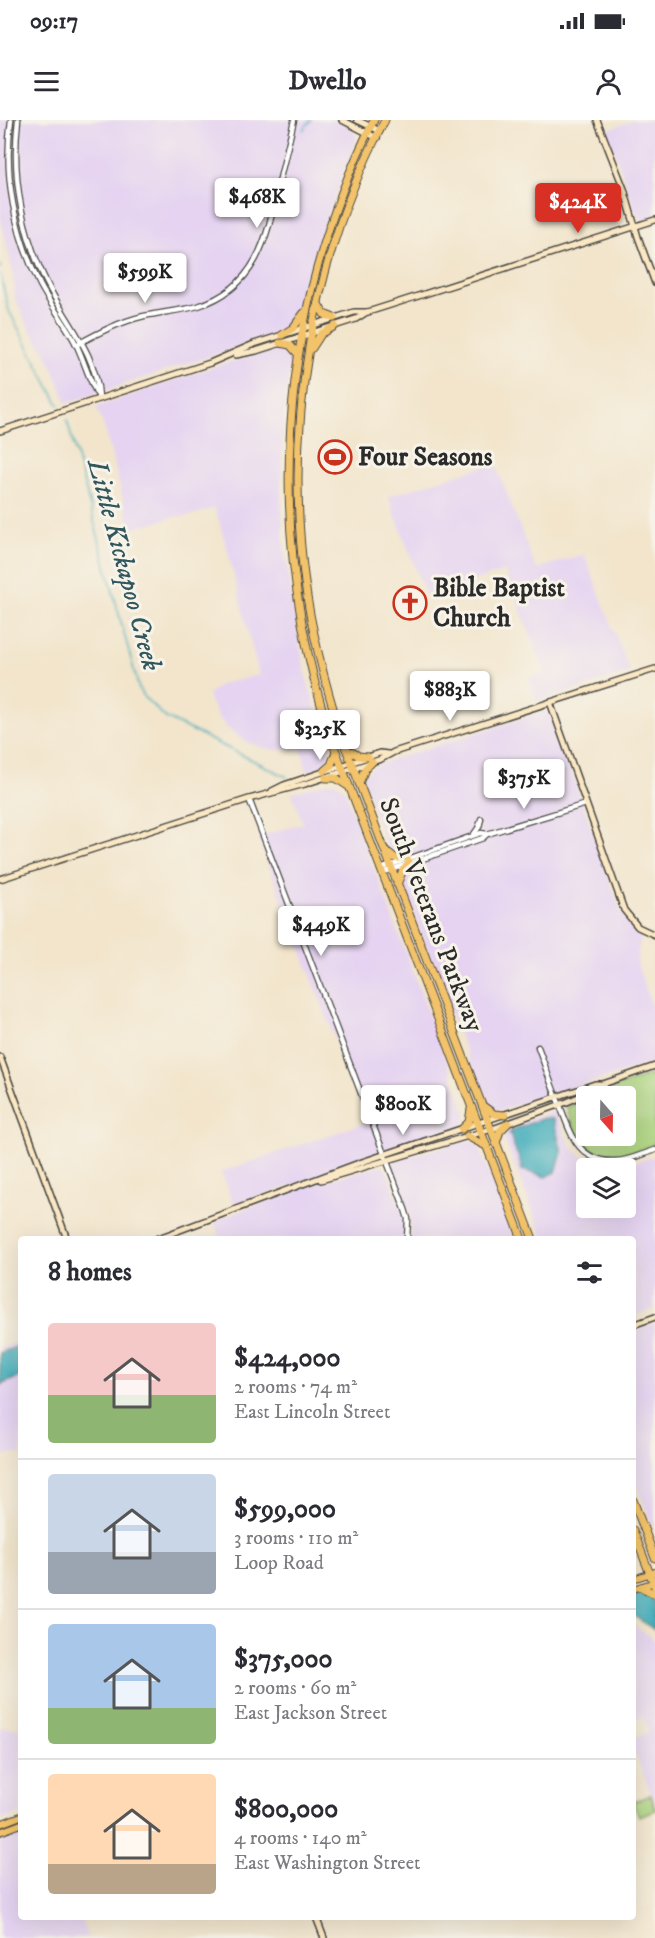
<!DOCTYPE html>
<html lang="en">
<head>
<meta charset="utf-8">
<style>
  body { margin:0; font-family:"IM FELL DW Pica",serif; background:#f2f2f3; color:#2b2b33; height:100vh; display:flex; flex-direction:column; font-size:22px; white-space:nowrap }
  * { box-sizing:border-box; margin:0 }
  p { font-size:20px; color:#7c7c81 }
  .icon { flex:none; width:33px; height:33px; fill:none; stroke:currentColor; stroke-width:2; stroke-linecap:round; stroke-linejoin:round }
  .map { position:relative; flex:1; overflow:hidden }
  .sheet { position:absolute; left:18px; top:1116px; width:618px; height:684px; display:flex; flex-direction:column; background:#fff; border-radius:6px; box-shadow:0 6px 24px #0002 }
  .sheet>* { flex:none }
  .needle { width:39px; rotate:160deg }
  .controls { position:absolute; left:576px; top:966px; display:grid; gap:12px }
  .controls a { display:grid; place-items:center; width:60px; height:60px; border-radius:6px; background:#fff; box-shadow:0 6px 24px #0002; font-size:30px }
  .price { position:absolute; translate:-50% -51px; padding:0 14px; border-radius:6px; background:#fff; color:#222; font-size:20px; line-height:39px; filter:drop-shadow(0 2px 3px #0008) }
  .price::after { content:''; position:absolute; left:50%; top:36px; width:18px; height:14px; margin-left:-9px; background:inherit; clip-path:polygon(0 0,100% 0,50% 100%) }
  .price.current { background:#d93025; color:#fff }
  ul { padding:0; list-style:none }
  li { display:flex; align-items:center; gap:18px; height:150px; padding:0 30px }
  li+li { border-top:2px solid #e1e1e2 }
  li span { display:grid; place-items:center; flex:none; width:168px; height:120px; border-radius:6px; color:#555 }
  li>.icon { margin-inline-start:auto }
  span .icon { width:72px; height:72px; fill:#fffc; stroke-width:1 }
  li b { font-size:26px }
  h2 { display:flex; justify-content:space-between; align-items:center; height:72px; padding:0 30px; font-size:26px }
  .status { display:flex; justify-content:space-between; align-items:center; height:42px; padding:0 30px; background:#fff; direction:ltr }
  .status svg { height:16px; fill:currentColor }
  header { display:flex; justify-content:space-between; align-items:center; height:78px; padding:0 30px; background:#fff; font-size:27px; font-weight:800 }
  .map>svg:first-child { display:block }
  .built { fill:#e5d3f1; fill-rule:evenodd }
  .green { fill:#abd37e; stroke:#6b7f54; stroke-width:1.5 }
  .water { fill:#3baab9; stroke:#336a72; stroke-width:1.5 }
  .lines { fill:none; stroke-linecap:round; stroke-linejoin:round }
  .stream { stroke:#3baab9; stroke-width:1.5 }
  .tertiary-casing { stroke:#494743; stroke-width:7 }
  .secondary-casing { stroke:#494743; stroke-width:8 }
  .primary-casing { stroke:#494743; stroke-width:8 }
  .trunk-casing { stroke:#494743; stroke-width:9 }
  .tertiary { stroke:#fff; stroke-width:4.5 }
  .secondary { stroke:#fae7c3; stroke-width:5 }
  .primary { stroke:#f2c36a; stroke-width:6 }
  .trunk { stroke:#f2c36a; stroke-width:7 }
  .labels { text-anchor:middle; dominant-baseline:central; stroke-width:6; stroke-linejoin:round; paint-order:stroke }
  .poi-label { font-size:26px; font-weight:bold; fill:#2b2b2b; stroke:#f7f3e8; text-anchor:start }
  .street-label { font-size:26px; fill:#2b2b2b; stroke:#f7f3e8 }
  .water-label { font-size:27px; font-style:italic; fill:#31575d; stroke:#f7f3e8 }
</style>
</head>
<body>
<div class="status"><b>09:17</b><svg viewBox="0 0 49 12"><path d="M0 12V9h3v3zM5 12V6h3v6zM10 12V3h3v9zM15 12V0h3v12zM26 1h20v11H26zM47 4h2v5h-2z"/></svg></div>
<header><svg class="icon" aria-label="menu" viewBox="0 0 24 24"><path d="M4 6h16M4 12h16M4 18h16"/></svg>Dwello<svg class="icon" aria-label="person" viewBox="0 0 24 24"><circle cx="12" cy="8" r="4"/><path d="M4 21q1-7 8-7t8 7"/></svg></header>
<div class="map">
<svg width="655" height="1818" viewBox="0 0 655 1818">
  <rect width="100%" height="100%" fill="#f7f3e8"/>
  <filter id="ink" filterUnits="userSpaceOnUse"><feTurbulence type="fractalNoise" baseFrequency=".0167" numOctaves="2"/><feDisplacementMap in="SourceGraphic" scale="12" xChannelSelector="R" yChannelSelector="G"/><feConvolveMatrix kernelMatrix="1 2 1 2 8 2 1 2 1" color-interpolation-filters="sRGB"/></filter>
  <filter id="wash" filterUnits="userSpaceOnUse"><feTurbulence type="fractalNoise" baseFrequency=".008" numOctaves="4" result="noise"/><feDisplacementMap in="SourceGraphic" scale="24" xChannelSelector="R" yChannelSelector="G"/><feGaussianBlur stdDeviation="1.35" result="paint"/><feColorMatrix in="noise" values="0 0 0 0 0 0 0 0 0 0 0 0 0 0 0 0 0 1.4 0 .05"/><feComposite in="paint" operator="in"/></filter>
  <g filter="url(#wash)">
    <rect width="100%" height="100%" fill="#f2e5cc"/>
    <g class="built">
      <path d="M0,0H335L350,7L355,13L357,20L320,116L301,189L290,206L274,215L67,283L52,246L44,229L30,210L15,178L13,154L0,96Z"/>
      <path d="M633,0H655V96L644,100L637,96L607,10Z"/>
      <path d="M284,228L291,235L284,291L281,371L284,425L299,523L308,564L330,634L327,644L307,652L301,628L276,630L264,628L245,621L229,609L219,598L211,583L208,574L221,564L259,555L228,432L215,388L184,397L177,396L131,409L104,306L96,287L219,245Z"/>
      <path d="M495,343L536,449L584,434L630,552L536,582L528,558L545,552L505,451L426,476L388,376Z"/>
      <path d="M549,590L620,790L629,804L642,814L637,836L638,846L655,896V942L497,991L488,987L481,972L402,763L382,715L364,662V656L373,647L388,641Z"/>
      <path d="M332,662L337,663L344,669L466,993V1001L461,1007L234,1085L221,1052L367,1002L258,717L303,703L292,673Z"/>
      <path d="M555,991L566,1018L573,1029L582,1037L596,1044L616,1048L655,1036V1188L633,1196V1119H544L503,1016L508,1008L514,1005ZM586,1048H626V1088H586Z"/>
      <path d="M469,1020L478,1024L515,1119H411L410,1094L391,1045L393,1041Z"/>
      <path d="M381,1045L387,1051L402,1091L405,1104V1119H220L215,1102L216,1100L305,1067Z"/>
      <path d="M655,1203V1412L633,1355V1211Z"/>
      <path d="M21,1220V1334L0,1335V1228Z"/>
      <path d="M633,1505L655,1520V1685L633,1628V1618L649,1612L643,1596L633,1600Z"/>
      <path d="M0,1607L21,1609V1692L0,1700Z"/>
      <path d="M21,1709V1797H80L88,1818H0V1717Z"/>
    </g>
    <g class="green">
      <path d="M655,953V1024C643,1028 630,1034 618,1036C589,1039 571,1011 567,987L586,978V1016H626V976H589Z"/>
      <path d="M651,1675L655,1690L639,1696L633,1682Z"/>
    </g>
    <g class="water">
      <path d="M544,998L553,999L562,1032L556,1052L546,1057L522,1050C521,1037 512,1028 511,1015L509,1014L512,1010Z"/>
      <path d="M21,1225V1256L0,1265V1233Z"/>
      <path d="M644,1473L651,1476L655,1484V1510L633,1495V1476Z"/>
    </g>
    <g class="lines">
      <g class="stream">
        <path d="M303,10L311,0"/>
        <path d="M0,145V149"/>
        <path d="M0,154L9,191L59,285"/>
        <path d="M67,300L139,569L146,579L166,598L287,657"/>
      </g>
    </g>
  </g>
  <g filter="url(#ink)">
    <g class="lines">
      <g class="tertiary-casing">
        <g id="tertiary">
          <path d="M11,0C3,56 15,115 40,165C51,186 66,204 76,224C85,242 89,262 100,279"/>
          <path d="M18,0C11,60 23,120 52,173C70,206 97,237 99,277"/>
          <path d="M76,225C98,213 119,202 144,196C162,192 180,191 198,186C256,168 267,119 278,67C283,45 289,22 294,0"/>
          <path d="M249,679L405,1089L408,1099L407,1119"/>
          <path d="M474,714L479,707L481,699"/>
          <path d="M380,749L481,713L487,714L586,684"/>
          <path d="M382,753L483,718L487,714"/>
          <path d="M538,927C545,945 551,965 559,983C570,1011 577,1043 615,1041C629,1041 642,1034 655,1030"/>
        </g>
      </g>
      <g class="secondary-casing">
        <g id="secondary">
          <path d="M342,0L377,18"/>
          <path d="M357,0L380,11"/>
          <path d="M597,0L624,69L638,117L655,163"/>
          <path d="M236,235L256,231L356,199L367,192"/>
          <path d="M0,311L210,243L254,224L354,192H368L387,186L655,100"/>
          <path d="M550,582L624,790L638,807L655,815"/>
          <path d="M272,671L284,665L380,633L388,634"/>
          <path d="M0,759L249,679L305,664L381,639L394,632L655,549"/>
          <path d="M0,937L67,1119"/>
          <path d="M321,1060L495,1008L567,982L597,969L603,964"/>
          <path d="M156,1119L359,1043L556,977L595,964H603L655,946"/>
          <path d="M633,1205L655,1197"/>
          <path d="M316,1797L324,1818"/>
        </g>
      </g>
      <g class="primary-casing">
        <g id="primary">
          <path d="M633,1459L655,1452"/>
          <path d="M633,1469L655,1462"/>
          <path d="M0,1704L21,1696"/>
          <path d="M0,1712L21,1704"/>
        </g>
      </g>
      <g class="trunk-casing">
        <g id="trunk">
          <path d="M374,0C276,195 264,415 332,621L522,1119"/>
          <path d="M385,0C311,139 284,307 305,463C312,516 326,567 342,618L533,1119"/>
          <path d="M318,184L324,194L334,198"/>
          <path d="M282,215L293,208L304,193"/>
          <path d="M280,223L290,225L298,234"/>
          <path d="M312,228L321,214L335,206"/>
          <path d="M346,629L359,636L368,637"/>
          <path d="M324,651L331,645L336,632"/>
          <path d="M326,658H336L348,666"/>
          <path d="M359,663L365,649L372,642"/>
          <path d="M385,730L395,738H407"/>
          <path d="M397,764L403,750L410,743"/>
          <path d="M483,986L494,994L505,995"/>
          <path d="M462,1009L469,1002L471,989"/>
          <path d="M467,1016L486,1026"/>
          <path d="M496,1023L500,1011L508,1003"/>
          <path d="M633,1380L655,1438"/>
          <path d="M633,1410L655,1467"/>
          <path d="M641,1467L655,1474"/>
        </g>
      </g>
      <use href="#tertiary" class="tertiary"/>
      <use href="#secondary" class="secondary"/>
      <use href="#primary" class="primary"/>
      <use href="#trunk" class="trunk"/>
    </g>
  </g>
  <defs>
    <g id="stadium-ring" transform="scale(1.725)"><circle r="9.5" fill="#f7f3e8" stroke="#c8321e" stroke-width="1.5"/><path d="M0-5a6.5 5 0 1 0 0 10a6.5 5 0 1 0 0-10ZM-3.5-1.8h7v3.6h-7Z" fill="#c8321e"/></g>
    <g id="church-ring" transform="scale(1.725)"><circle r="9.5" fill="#f7f3e8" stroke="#c8321e" stroke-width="1.5"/><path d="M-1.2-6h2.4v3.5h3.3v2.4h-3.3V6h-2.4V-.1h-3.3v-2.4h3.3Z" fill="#c8321e"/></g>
  </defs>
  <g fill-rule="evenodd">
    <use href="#stadium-ring" x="335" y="337"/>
    <use href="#church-ring" x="410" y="483"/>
  </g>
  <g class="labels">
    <g class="poi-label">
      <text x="358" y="337">Four Seasons</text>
      <text x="433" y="468">Bible Baptist<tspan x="433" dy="30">Church</tspan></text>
    </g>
    <g class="street-label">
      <text transform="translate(431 795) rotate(69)">South Veterans Parkway</text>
    </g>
    <g class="water-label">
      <text transform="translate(124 445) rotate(75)">Little Kickapoo Creek</text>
    </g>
  </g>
</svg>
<div class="controls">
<a><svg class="needle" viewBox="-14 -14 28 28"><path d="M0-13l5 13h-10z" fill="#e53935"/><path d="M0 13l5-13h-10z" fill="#7c7c81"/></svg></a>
<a><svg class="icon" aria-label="layers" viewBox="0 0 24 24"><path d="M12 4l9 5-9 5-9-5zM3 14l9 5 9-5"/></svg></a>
</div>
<b class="price" style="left:257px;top:109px">$468K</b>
<b class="price current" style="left:578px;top:114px">$424K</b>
<b class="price" style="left:145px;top:184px">$599K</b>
<b class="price" style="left:450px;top:602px">$883K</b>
<b class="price" style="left:320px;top:641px">$325K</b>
<b class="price" style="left:524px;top:690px">$375K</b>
<b class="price" style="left:321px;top:837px">$449K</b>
<b class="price" style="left:403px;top:1016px">$800K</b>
<section class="sheet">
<h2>8 homes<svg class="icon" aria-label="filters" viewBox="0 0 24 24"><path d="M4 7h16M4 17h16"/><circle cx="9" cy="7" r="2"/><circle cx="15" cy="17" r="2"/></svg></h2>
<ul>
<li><span style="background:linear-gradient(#f6c9c9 60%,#8fb573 0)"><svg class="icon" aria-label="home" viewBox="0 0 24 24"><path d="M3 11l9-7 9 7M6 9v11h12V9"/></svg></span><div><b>$424,000</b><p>2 rooms · 74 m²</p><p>East Lincoln Street</p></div></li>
<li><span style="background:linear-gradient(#c9d6e8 65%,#9aa5b1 0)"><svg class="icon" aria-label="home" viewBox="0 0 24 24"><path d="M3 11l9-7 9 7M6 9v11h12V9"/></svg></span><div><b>$599,000</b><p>3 rooms · 110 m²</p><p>Loop Road</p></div></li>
<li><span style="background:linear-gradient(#a9c7e8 70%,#8fb573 0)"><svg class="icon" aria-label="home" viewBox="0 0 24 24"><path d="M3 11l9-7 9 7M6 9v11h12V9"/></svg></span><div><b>$375,000</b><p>2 rooms · 60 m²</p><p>East Jackson Street</p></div></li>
<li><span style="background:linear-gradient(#ffd9b3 75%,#b9a48a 0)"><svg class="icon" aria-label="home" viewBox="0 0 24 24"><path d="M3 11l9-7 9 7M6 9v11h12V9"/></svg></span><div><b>$800,000</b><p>4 rooms · 140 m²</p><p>East Washington Street</p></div></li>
</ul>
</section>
</div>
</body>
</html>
